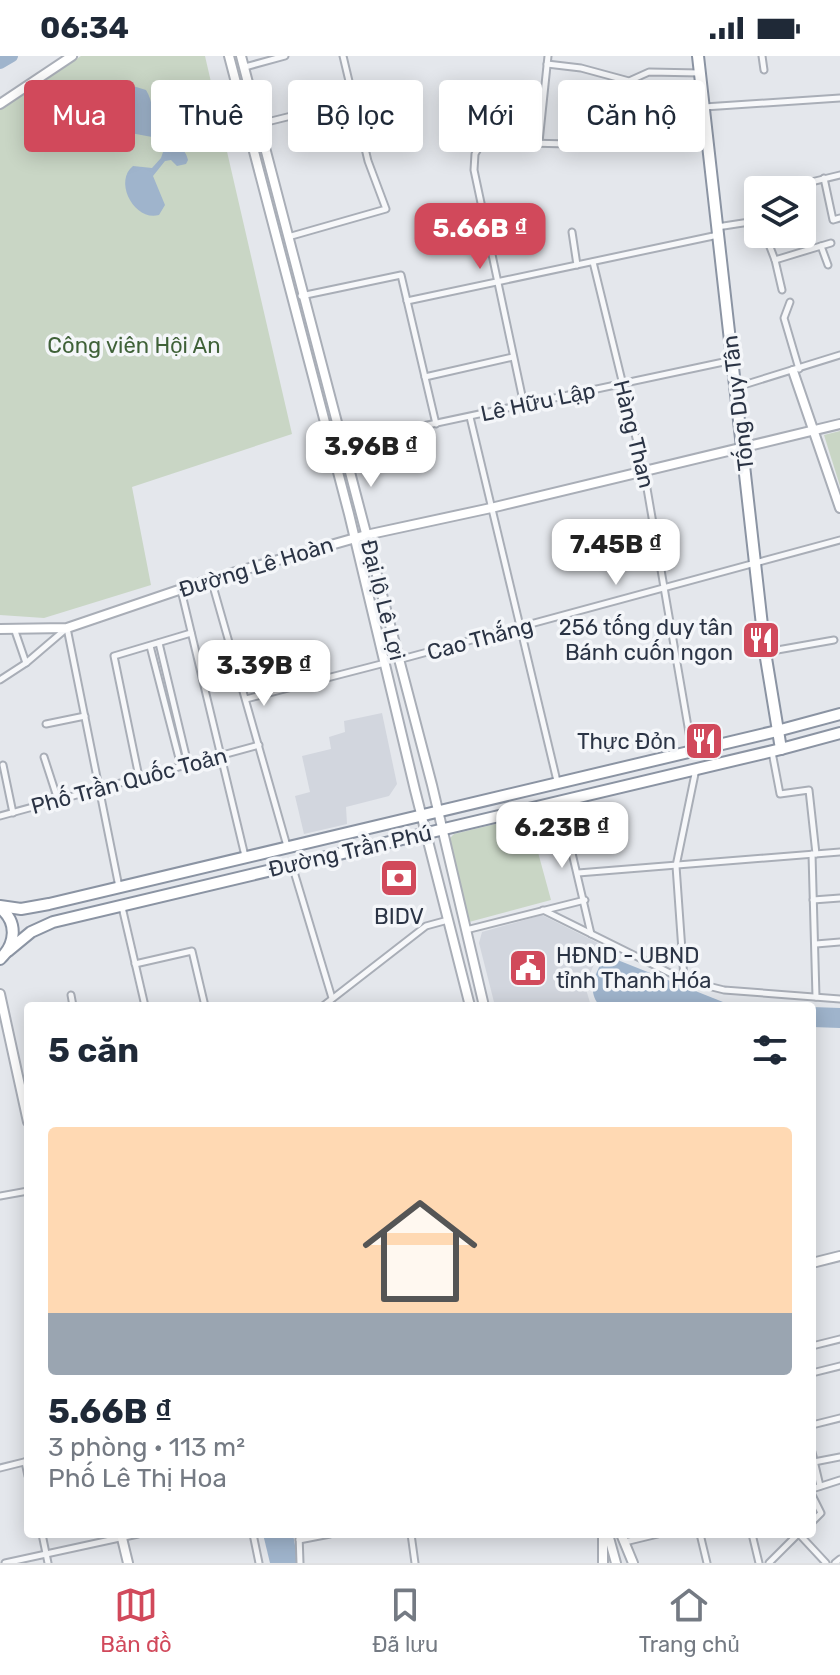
<!DOCTYPE html>
<html lang="vi">
<head>
<meta charset="utf-8">
<style>
  body { margin:0; font-family:Rubik,sans-serif; background:#f2f2f3; color:#1f2937; height:100vh; display:flex; flex-direction:column; font-size:30px; white-space:nowrap }
  * { box-sizing:border-box; margin:0 }
  p { font-size:26px; color:#747a83 }
  .icon { flex:none; width:44px; height:44px; fill:none; stroke:currentColor; stroke-width:2; stroke-linecap:round; stroke-linejoin:round }
  .map { position:relative; flex:1; overflow:hidden }
  .panel { position:absolute; left:24px; top:946px; width:792px; height:536px; display:flex; flex-direction:column; background:#fff; border-radius:8px; box-shadow:0 4px 20px #0003 }
  .panel>* { flex:none }
  .top-card { position:absolute; left:24px; top:24px; width:792px; height:72px; display:flex; gap:16px }
  .fabs { position:absolute; left:744px; top:120px; display:grid; gap:16px }
  .fabs a { display:grid; place-items:center; width:72px; height:72px; border-radius:8px; background:#fff; box-shadow:0 4px 20px #0003; font-size:40px }
  .price { position:absolute; translate:-50% -68px; padding:0 18px; border-radius:16px; background:#fff; color:#222; font-size:26px; line-height:52px; filter:drop-shadow(0 2px 4px #0008) }
  .price::after { content:''; position:absolute; left:50%; top:48px; width:24px; height:18px; margin-left:-12px; background:inherit; clip-path:polygon(0 0,100% 0,50% 100%) }
  .price.on { background:#d1495b; color:#fff }
  ul { padding:0; list-style:none }
  li { display:grid; align-content:center; gap:16px; height:424px; padding:0 24px }
  li span { display:grid; place-items:center; height:248px; border-radius:8px; color:#555 }
  li>.icon { margin-inline-start:auto }
  span .icon { width:144px; height:144px; fill:#fffc; stroke-width:1 }
  li b { font-size:34px }
  h2 { display:flex; justify-content:space-between; align-items:center; height:96px; padding:0 24px; font-size:34px }
  .pill { padding:0 28px; border-radius:8px; background:#fff; box-shadow:0 4px 20px #0003; font-size:28px; line-height:72px }
  .pill.on { background:#d1495b; color:#fff }
  .status { display:flex; justify-content:space-between; align-items:center; height:56px; padding:0 40px; background:#fff; direction:ltr }
  .status svg { height:22px; fill:currentColor }
  .tab-bar { display:flex; justify-content:space-around; align-items:center; height:112px; border-top:2px solid #e0e1e3; background:#fff; font-size:22px; color:#747a83 }
  .tab-bar a { display:grid; justify-items:center; gap:4px }
  .tab-bar .on { color:#d1495b }
  .map>svg:first-child { display:block }
  .built { fill:#d2d6de }
  .green { fill:#c9d6c5 }
  .water { fill:#9fb4cc }
  .lines { fill:none; stroke-linecap:round; stroke-linejoin:round }
  .river { stroke:#9fb4cc; stroke-width:12 }
  .street-casing { stroke:#a9aeb7; stroke-width:9 }
  .secondary-casing { stroke:#a9aeb7; stroke-width:12 }
  .highway-casing { stroke:#8b94a3; stroke-width:14 }
  .street { stroke:#f7f8fa; stroke-width:5 }
  .secondary { stroke:#fff; stroke-width:8 }
  .highway { stroke:#fff; stroke-width:10 }
  .labels { text-anchor:middle; dominant-baseline:central; stroke-width:7; stroke-linejoin:round; paint-order:stroke }
  .park-label { font-size:22px; fill:#3f6138; stroke:#f4f6f9 }
  .street-label { font-size:22px; fill:#2b3445; stroke:#f4f6f9 }
  .poi-label { font-size:22px; fill:#2b3445; stroke:#f4f6f9; text-anchor:end }
</style>
</head>
<body>
<div class="status"><b>06:34</b><svg viewBox="0 0 49 12"><path d="M0 12V9h3v3zM5 12V6h3v6zM10 12V3h3v9zM15 12V0h3v12zM26 1h20v11H26zM47 4h2v5h-2z"/></svg></div>
<div class="map">
<svg width="840" height="1507" viewBox="0 0 840 1507">
  <rect width="100%" height="100%" fill="#e4e7ec"/>
  <g class="built">
    <path d="M382,657L397,728L389,740L346,751L347,768L304,778L295,740L310,736L302,700L331,693L329,681L345,676L344,665Z"/>
    <path d="M542,859L602,889L585,930L591,950H495L479,887L482,876Z"/>
  </g>
  <g class="green">
    <path d="M81,0H205L292,378L132,431L151,529L44,562L0,559V53Z"/>
    <path d="M840,375V430L824,379Z"/>
    <path d="M520,762L530,767L551,844L469,866L450,782L454,778Z"/>
  </g>
  <g class="water">
    <path d="M133,30L146,34C153,45 152,59 159,71C167,84 185,88 188,104L186,108L177,110L171,104L165,105L153,120L165,149L159,159C135,166 113,126 133,110L152,112L161,102L164,93L152,81L120,75L107,51L112,38Z"/>
    <path d="M605,899L723,946L798,950H665L658,948L600,950C585,934 597,916 605,899Z"/>
    <path d="M812,951L840,952V972L812,971Z"/>
    <path d="M263,1478H293L298,1507H270Z"/>
  </g>
  <g class="lines">
    <path class="river" d="M0,7L12,0"/>
    <g class="street-casing">
      <g id="street">
        <path d="M762,0L764,14"/>
        <path d="M547,8L581,12L629,25L649,16L700,17"/>
        <path d="M245,11L285,0"/>
        <path d="M704,51L840,42"/>
        <path d="M259,68L404,32"/>
        <path d="M539,86L548,0"/>
        <path d="M824,122L833,164L840,162"/>
        <path d="M778,134L840,119"/>
        <path d="M756,165L758,154"/>
        <path d="M717,171L756,165"/>
        <path d="M572,176L577,209"/>
        <path d="M765,178L775,204L782,234"/>
        <path d="M288,181L386,153L368,105L343,0"/>
        <path d="M821,190L831,187"/>
        <path d="M775,204L821,190L828,209"/>
        <path d="M593,206L644,415L692,694"/>
        <path d="M301,240L401,219L436,368"/>
        <path d="M407,245L718,179"/>
        <path d="M790,246L784,262L799,313"/>
        <path d="M425,321L513,301"/>
        <path d="M737,331L840,299"/>
        <path d="M524,349L474,114L475,98L482,86L650,90L707,88"/>
        <path d="M470,361L557,725"/>
        <path d="M343,387L733,304"/>
        <path d="M211,523L287,790"/>
        <path d="M181,534L245,800"/>
        <path d="M15,575L26,607"/>
        <path d="M159,587L188,708"/>
        <path d="M150,590L181,710"/>
        <path d="M766,596L834,584"/>
        <path d="M398,604L840,484"/>
        <path d="M0,624L26,607L67,572L119,831"/>
        <path d="M246,643L385,607"/>
        <path d="M46,668L85,660"/>
        <path d="M772,696L780,738L809,734L816,798"/>
        <path d="M44,701L58,744"/>
        <path d="M3,709L13,757"/>
        <path d="M139,721L114,600L191,577"/>
        <path d="M560,746L591,878"/>
        <path d="M0,760L259,689"/>
        <path d="M812,798L816,941"/>
        <path d="M292,809L332,942"/>
        <path d="M578,817L840,796"/>
        <path d="M813,844L840,842"/>
        <path d="M122,851L145,950"/>
        <path d="M543,854L684,924L724,934L840,943"/>
        <path d="M466,874L585,844"/>
        <path d="M816,888L840,886"/>
        <path d="M135,908L192,895L205,950"/>
        <path d="M684,923L676,810L696,713"/>
        <path d="M71,939L73,950"/>
        <path d="M323,950L426,870L448,864"/>
        <path d="M0,1140L28,1135"/>
        <path d="M812,1290L840,1283"/>
        <path d="M812,1317L840,1310"/>
        <path d="M812,1369L840,1362"/>
        <path d="M812,1396L820,1430"/>
        <path d="M25,1406L28,1420"/>
        <path d="M814,1406L840,1401"/>
        <path d="M0,1412L28,1405"/>
        <path d="M812,1433L840,1424"/>
        <path d="M812,1439L821,1457L812,1466"/>
        <path d="M42,1478L48,1507"/>
        <path d="M253,1478L259,1507"/>
        <path d="M299,1478L300,1507"/>
        <path d="M411,1478L415,1507"/>
        <path d="M700,1478L707,1507"/>
        <path d="M752,1478L759,1507"/>
        <path d="M799,1478L826,1507"/>
        <path d="M299,1484L330,1478"/>
        <path d="M625,1486L658,1478"/>
        <path d="M5,1507L138,1478"/>
        <path d="M769,1507L798,1478"/>
        <path d="M835,1507L840,1503"/>
      </g>
    </g>
    <g class="secondary-casing">
      <g id="secondary">
        <path d="M229,0L349,458L415,734L470,950"/>
        <path d="M241,0L432,729L484,950"/>
        <path d="M0,48L72,0"/>
        <path d="M793,315L840,452"/>
        <path d="M0,573L67,572L211,523L366,479L491,452L840,368"/>
        <path d="M0,938L28,1066"/>
        <path d="M812,1207L840,1200"/>
        <path d="M121,1478L128,1507"/>
        <path d="M608,1478L616,1507"/>
        <path d="M621,1478L633,1507"/>
        <path d="M603,1507V1478"/>
      </g>
    </g>
    <g class="highway-casing">
      <g id="highway">
        <path d="M698,0L765,596L781,693"/>
        <path d="M0,850L21,853L49,848L777,675L840,658"/>
        <path d="M0,852C18,866 16,888 0,903"/>
        <path d="M8,895L31,876L53,866L781,693L840,677"/>
      </g>
    </g>
    <use href="#street" class="street"/>
    <use href="#secondary" class="secondary"/>
    <use href="#highway" class="highway"/>
  </g>
  <defs>
    <g id="restaurant-square" transform="scale(2)"><rect x="-9" y="-9" width="18" height="18" rx="4" fill="#d1495b" stroke="#f4f6f9"/><path d="M-5-6h1v4h1v-4h1v4h1v-4h1v5L-1.5 .5V6h-2V.5L-5-1ZM5-6V6H3V1.5H1.5Q1.5-4 5-6Z" fill="#fff"/></g>
    <g id="bank-square" transform="scale(2)"><rect x="-9" y="-9" width="18" height="18" rx="4" fill="#d1495b" stroke="#f4f6f9"/><path d="M-6-4H6V4H-6ZM0-2.3a2.3 2.3 0 1 0 0 4.6a2.3 2.3 0 1 0 0-4.6Z" fill="#fff"/></g>
    <g id="civic-square" transform="scale(2)"><rect x="-9" y="-9" width="18" height="18" rx="4" fill="#d1495b" stroke="#f4f6f9"/><path d="M-.6-6.5H3V-4.5H.6V-3L4-1V1h2V6H-6V1h2V-1L-.6-3ZM-1.2 2.5V6h2.4V2.5Z" fill="#fff"/></g>
  </defs>
  <g fill-rule="evenodd">
    <use href="#restaurant-square" x="761" y="584"/>
    <use href="#restaurant-square" x="704" y="685"/>
    <use href="#bank-square" x="399" y="822"/>
    <use href="#civic-square" x="528" y="912"/>
  </g>
  <g class="labels">
    <g class="park-label">
      <text x="134" y="289">Công viên Hội An</text>
    </g>
    <g class="street-label">
      <text transform="translate(538 346) rotate(-12)">Lê Hữu Lập</text>
      <text transform="translate(738 347) rotate(-97)">Tống Duy Tân</text>
      <text transform="translate(634 378) rotate(76)">Hàng Than</text>
      <text transform="translate(256 511) rotate(-17)">Đường Lê Hoàn</text>
      <text transform="translate(383 544) rotate(76)">Đại lộ Lê Lợi</text>
      <text transform="translate(480 583) rotate(-15)">Cao Thắng</text>
      <text transform="translate(129 725) rotate(-15)">Phố Trần Quốc Toản</text>
      <text transform="translate(350 795) rotate(-13)">Đường Trần Phú</text>
    </g>
    <g class="poi-label">
      <text x="733" y="571">256 tống duy tân<tspan x="733" dy="25">Bánh cuốn ngon</tspan></text>
      <text x="676" y="685">Thực Đỏn</text>
      <text x="399" y="860" text-anchor="middle">BIDV</text>
      <text x="556" y="899" text-anchor="start">HĐND - UBND<tspan x="556" dy="25">tỉnh Thanh Hóa</tspan></text>
    </g>
  </g>
</svg>
<div class="fabs">
<a><svg class="icon" aria-label="layers" viewBox="0 0 24 24"><path d="M12 4l9 5-9 5-9-5zM3 14l9 5 9-5"/></svg></a>
</div>
<b class="price on" style="left:480px;top:215px">5.66B ₫</b>
<b class="price" style="left:371px;top:433px">3.96B ₫</b>
<b class="price" style="left:616px;top:531px">7.45B ₫</b>
<b class="price" style="left:264px;top:652px">3.39B ₫</b>
<b class="price" style="left:562px;top:814px">6.23B ₫</b>
<div class="top-card">
<a class="pill on">Mua</a>
<a class="pill">Thuê</a>
<a class="pill">Bộ lọc</a>
<a class="pill">Mới</a>
<a class="pill">Căn hộ</a>
</div>
<section class="panel">
<h2>5 căn<svg class="icon" aria-label="filters" viewBox="0 0 24 24"><path d="M4 7h16M4 17h16"/><circle cx="9" cy="7" r="2"/><circle cx="15" cy="17" r="2"/></svg></h2>
<ul>
<li><span style="background:linear-gradient(#ffd9b3 75%,#9aa5b1 0)"><svg class="icon" aria-label="home" viewBox="0 0 24 24"><path d="M3 11l9-7 9 7M6 9v11h12V9"/></svg></span><div><b>5.66B ₫</b><p>3 phòng · 113 m²</p><p>Phố Lê Thị Hoa</p></div></li>
</ul>
</section>
</div>
<nav class="tab-bar">
<a class="on"><svg class="icon" aria-label="map" viewBox="0 0 24 24"><path d="M3 6l6-2 6 2 6-2v14l-6 2-6-2-6 2zM9 4v14M15 6v14"/></svg>Bản đồ</a>
<a><svg class="icon" aria-label="saved" viewBox="0 0 24 24"><path d="M7 4h10v16l-5-4-5 4z"/></svg>Đã lưu</a>
<a><svg class="icon" aria-label="home" viewBox="0 0 24 24"><path d="M3 11l9-7 9 7M6 9v11h12V9"/></svg>Trang chủ</a>
</nav>
</body>
</html>
